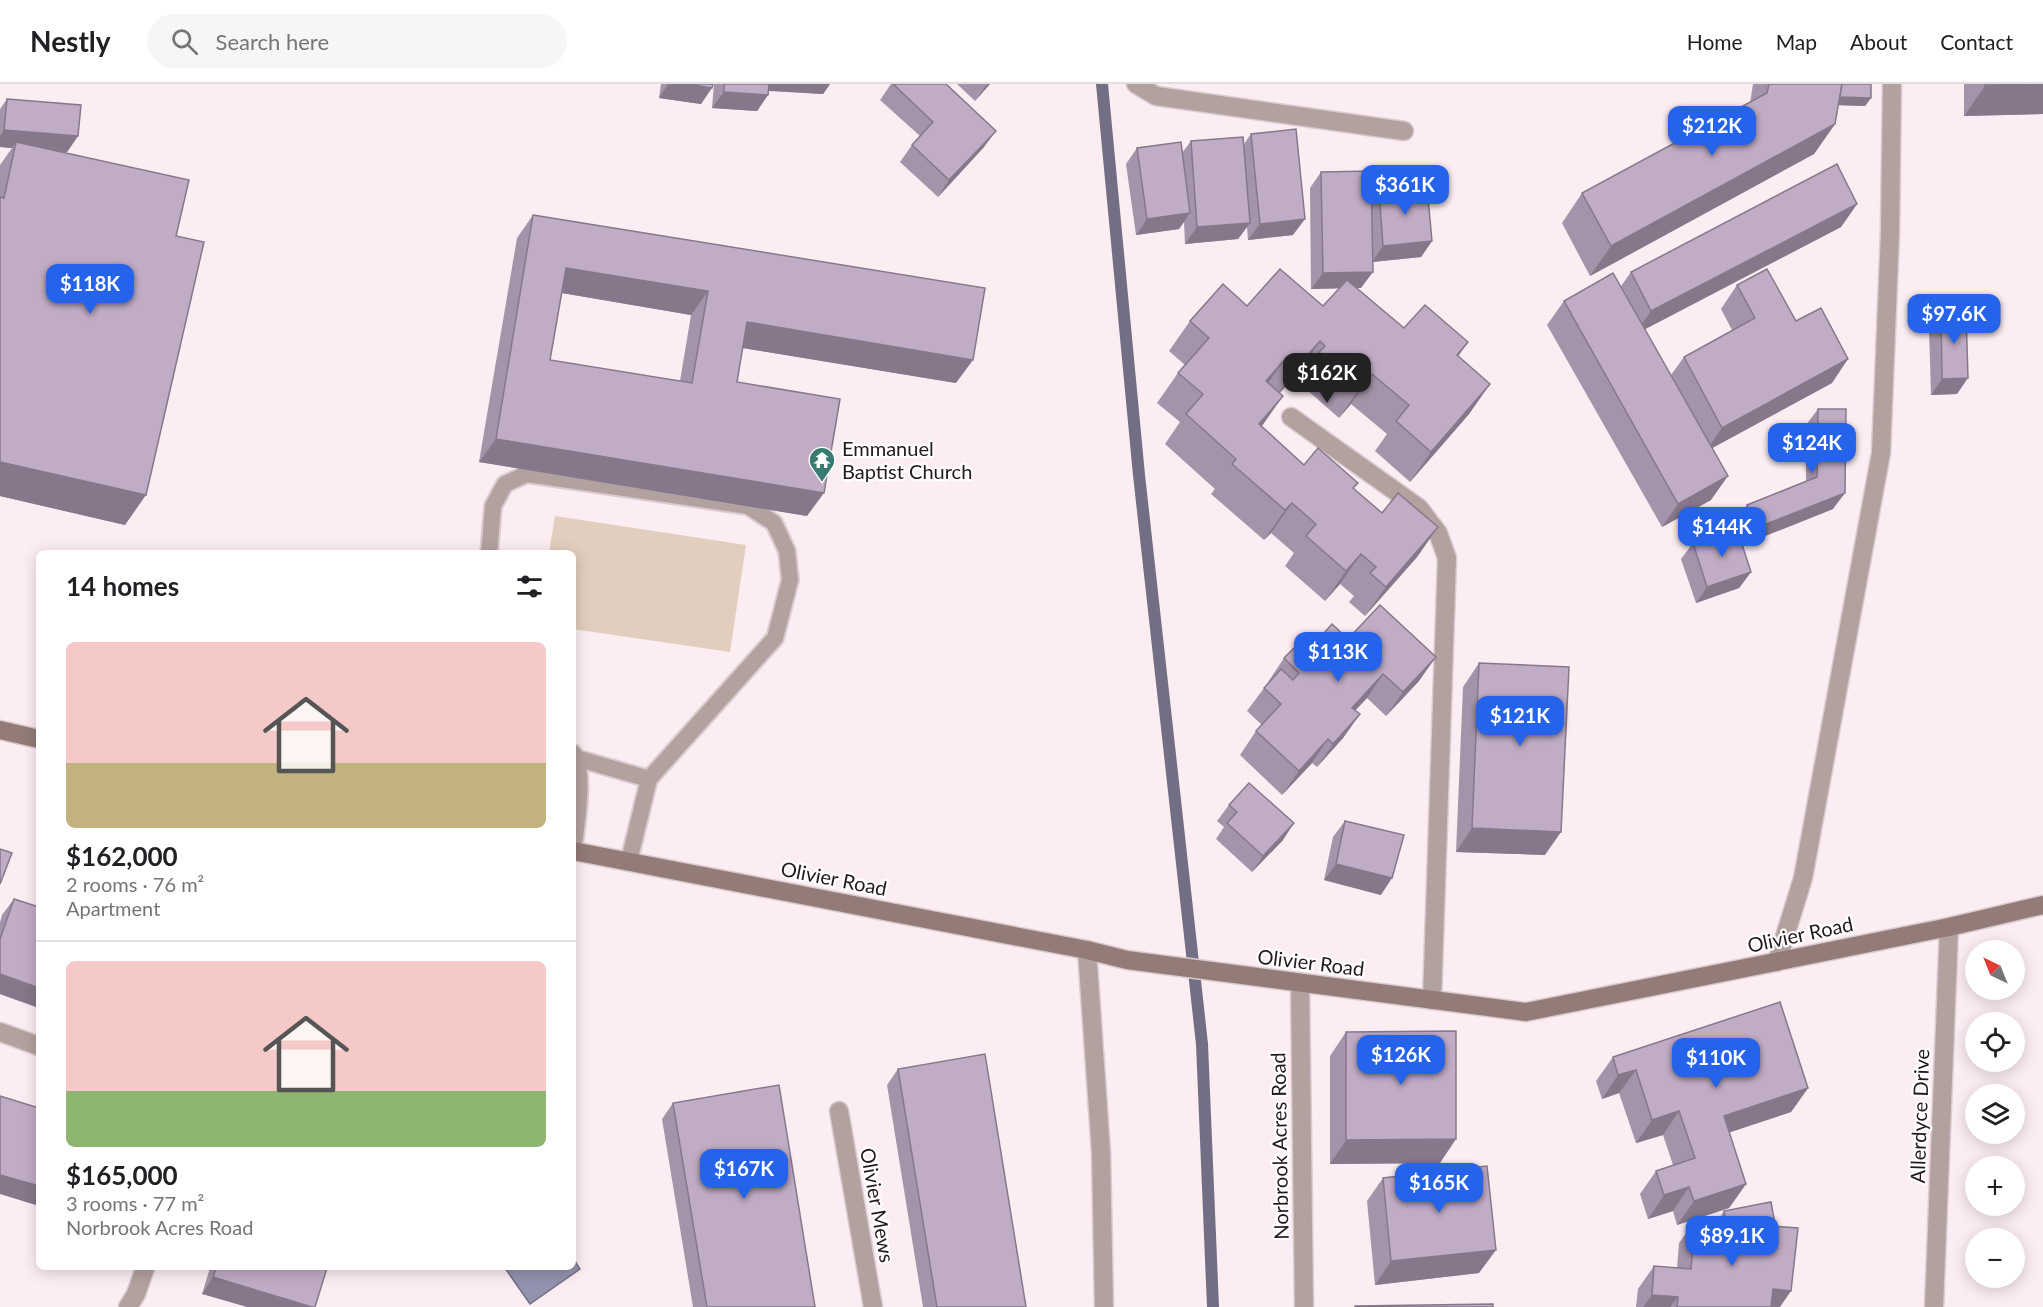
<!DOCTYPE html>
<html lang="en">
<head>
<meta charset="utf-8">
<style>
  body { margin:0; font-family:Lato,sans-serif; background:#f6f6f6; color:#202124; height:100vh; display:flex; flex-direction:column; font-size:22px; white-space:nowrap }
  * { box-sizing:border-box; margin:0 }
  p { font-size:20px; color:#757577 }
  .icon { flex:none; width:33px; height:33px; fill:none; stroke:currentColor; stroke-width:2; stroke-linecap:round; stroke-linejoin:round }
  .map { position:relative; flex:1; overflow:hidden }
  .sheet { position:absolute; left:36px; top:466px; width:540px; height:720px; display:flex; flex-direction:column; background:#fff; border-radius:9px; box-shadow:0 3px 15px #0003 }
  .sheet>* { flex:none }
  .needle { width:39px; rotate:317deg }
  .buttons { position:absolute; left:1965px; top:856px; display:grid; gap:12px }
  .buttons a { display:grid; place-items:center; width:60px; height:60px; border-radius:50%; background:#fff; box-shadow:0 3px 15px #0003; font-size:30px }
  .price { position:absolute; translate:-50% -51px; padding:0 14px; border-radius:12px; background:#2563eb; color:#fff; font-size:20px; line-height:39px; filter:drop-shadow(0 2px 3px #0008) }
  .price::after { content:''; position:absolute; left:50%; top:36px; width:18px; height:14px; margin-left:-9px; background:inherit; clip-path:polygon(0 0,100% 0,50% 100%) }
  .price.current { background:#222; color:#fff }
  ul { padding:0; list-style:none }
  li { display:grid; align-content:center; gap:12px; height:318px; padding:0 30px }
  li+li { border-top:2px solid #e0e0e0 }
  li span { display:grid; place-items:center; height:186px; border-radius:9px; color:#555 }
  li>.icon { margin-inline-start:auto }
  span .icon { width:108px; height:108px; fill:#fffc; stroke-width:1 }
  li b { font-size:26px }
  h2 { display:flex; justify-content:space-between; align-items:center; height:72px; padding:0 30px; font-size:26px }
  header { display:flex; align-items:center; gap:36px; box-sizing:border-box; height:84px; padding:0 30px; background:#fff; border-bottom:2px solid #e0e0e0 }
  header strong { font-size:28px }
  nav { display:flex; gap:33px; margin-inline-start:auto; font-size:21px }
  .search { width:420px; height:54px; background:#f6f6f6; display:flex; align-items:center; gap:15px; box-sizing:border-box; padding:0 21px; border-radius:33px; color:#757577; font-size:22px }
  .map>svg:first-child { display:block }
  .green { fill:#e1cebe }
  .water { fill:#9393b0; stroke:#726e84; stroke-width:1.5 }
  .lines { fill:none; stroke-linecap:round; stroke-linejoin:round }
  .stream { stroke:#726e84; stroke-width:12 }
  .lane-casing { stroke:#dacbd0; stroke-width:20 }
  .street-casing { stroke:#dacbd0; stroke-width:21 }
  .secondary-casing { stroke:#dacbd0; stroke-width:21 }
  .lane { stroke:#b2a29f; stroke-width:16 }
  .street { stroke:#b2a29f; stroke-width:18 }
  .secondary { stroke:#937c78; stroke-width:18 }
  .wall { fill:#a594a9; fill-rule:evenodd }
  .shaded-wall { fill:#86788a }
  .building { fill:#c0acc5; stroke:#86788a; stroke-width:1.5; fill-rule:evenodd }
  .labels { text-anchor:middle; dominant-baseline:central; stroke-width:4.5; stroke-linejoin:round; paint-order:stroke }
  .poi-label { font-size:20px; fill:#25181d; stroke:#fff; text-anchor:start }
  .street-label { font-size:20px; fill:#25181d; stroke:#fff }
</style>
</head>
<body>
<header>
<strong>Nestly</strong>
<div class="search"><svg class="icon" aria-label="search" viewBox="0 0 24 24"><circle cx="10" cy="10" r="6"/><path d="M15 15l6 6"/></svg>Search here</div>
<nav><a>Home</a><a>Map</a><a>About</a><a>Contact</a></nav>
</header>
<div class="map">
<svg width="2043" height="1223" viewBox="0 0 2043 1223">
  <rect width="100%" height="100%" fill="#fcedf2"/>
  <path class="green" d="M555,432L746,461L730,568L573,545V470L549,469Z"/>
  <path class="water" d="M573,1174L580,1185L530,1220L505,1184H573Z"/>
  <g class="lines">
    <path class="stream" d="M1102,0L1139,391L1202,960L1213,1223"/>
    <g class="lane-casing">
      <g id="lane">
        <path d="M489,470L493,422L505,400L527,390L748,422L774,439L787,467L790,496L775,554L649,695L629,777"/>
        <path d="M573,669C586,687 576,743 573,767"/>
        <path d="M576,674L649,695"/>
      </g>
    </g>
    <g class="street-casing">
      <g id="street">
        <path d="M1136,0L1156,12L1404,47"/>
        <path d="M1291,333L1419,424L1438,449L1447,474L1432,916"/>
        <path d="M1087,866L1101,1068L1104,1223"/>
        <path d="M1777,878L1803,794L1881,369L1890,149L1892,0"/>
        <path d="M1300,900L1304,1223"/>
        <path d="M0,948L39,962"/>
        <path d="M839,1027L873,1223"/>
        <path d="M128,1223L136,1210L145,1184"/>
        <path d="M1934,1223L1949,843"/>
      </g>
    </g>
    <g class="secondary-casing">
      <g id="secondary">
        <path d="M0,646L39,655"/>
        <path d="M573,767L1087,866L1127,876L1526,928L1949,843L2043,821"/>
      </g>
    </g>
    <use href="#lane" class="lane"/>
    <use href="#street" class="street"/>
    <use href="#secondary" class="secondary"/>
  </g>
  <g class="wall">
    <path d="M661,0H713L701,20L659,14Z"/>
    <path d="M714,0H830L823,10L768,7V11L757,27L712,24Z"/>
    <path d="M891,0H946L984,63L938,113L900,78L912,61L920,52L880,16Z"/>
    <path d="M957,0H990L975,17Z"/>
    <path d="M1753,0H1871V14L1865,22L1838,21L1835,40L1814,70L1590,192L1562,139L1582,109L1750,19Z"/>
    <path d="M1964,0H2043V30L1964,32Z"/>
    <path d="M7,15L78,52L67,68H63L176,152L125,441L0,412V81L12,64L0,63V25Z"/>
    <path d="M1251,50L1293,151L1248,156L1247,143L1238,155L1185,160L1184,138L1179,145L1136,151L1126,80L1137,64L1182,69L1191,57L1244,60Z"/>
    <path d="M1321,88L1371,118L1379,107L1432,157L1421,173L1372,178L1361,204H1357L1404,244L1468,258L1458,273L1490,300L1469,330L1410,398L1375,367L1387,350L1351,320L1339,334L1298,298L1303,291L1299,287L1280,309L1262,342L1304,381L1354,405L1382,429L1438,443L1417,473L1365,532L1349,518L1354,512L1340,500L1325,517L1285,482L1294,469L1271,449L1264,456L1211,410L1215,405L1165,360L1180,338L1157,319L1178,289L1185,281L1169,267L1190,237L1247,222H1323L1339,204L1311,205L1310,104Z"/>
    <path d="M1857,120L1841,143L1645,245L1671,291L1684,273L1732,246L1721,225L1737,201L1796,237L1832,299L1712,364L1711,416L1662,443L1547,241L1564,217L1621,202L1631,188Z"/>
    <path d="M533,131L956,299L743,264L737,298L807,432L479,378L517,154ZM562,209L691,231L680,297L550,276Z"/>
    <path d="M1941,228L1957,310L1931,311L1929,244Z"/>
    <path d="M1818,325L1833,425L1745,460L1735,437L1747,421L1806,397V341Z"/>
    <path d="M1693,459L1751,488L1739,504L1696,519L1681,475Z"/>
    <path d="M1348,555L1419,597L1386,632L1367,614L1355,626L1360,630L1343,654L1317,683L1312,679L1282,711L1240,671L1256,647L1262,641L1247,627L1264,604L1269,599L1268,598L1284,574L1308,567Z"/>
    <path d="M1479,579L1545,771L1456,768L1463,603Z"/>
    <path d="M1229,721L1283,756L1252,788L1216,755L1224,743L1217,737Z"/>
    <path d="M1345,737L1381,811L1324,796L1333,753Z"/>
    <path d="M14,815L39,823V924L0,910V838L2,831Z"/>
    <path d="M1346,948L1440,1079L1330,1080V972Z"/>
    <path d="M1613,973L1808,1004L1791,1028L1729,1048L1746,1100L1729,1124L1677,1141L1673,1127L1648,1135L1640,1110L1656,1087L1673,1081L1663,1051L1636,1059L1619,1009L1602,1015L1596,997Z"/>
    <path d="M898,985L1026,1223H923L887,1001Z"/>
    <path d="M673,1019L815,1223H693L662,1035Z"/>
    <path d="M1383,1094L1479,1189L1375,1201L1367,1117Z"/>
    <path d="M1724,1127L1774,1142L1780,1223H1636L1638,1205L1654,1182L1677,1184L1679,1159L1695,1136L1719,1138V1135Z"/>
    <path d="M210,1184H327L202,1210Z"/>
  </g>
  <g class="shaded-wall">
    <path d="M668,0H687L712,4L701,20L659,14Z"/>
    <path d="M762,0H830L823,10L758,6Z"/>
    <path d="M987,0H990L975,17Z"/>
    <path d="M2043,0V30L1964,32L1985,2Z"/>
    <path d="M724,8L768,11L757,27L712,24Z"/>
    <path d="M1839,13L1871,14L1865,22L1833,21Z"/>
    <path d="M1835,40L1814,70L1590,192L1611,162Z"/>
    <path d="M4,46L78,52L67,68L15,64L16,58L12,64L0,63V52Z"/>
    <path d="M996,47L984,63L938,113L949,96Z"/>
    <path d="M1857,120L1841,143L1634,251L1651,227Z"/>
    <path d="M1190,129L1179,145L1136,151L1147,135Z"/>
    <path d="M1305,135L1293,151L1248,156L1260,140Z"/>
    <path d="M1250,139L1238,155L1185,160L1197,143Z"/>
    <path d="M1432,157L1421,173L1372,178L1383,162Z"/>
    <path d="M566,184L708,207L691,231L550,207Z"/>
    <path d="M1373,188L1361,204L1311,205L1323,189Z"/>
    <path d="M747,238L973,276L956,299L730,262Z"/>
    <path d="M1320,257L1299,287L1275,314L1296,284Z"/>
    <path d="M1285,275L1264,305L1266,297Z"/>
    <path d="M1848,275L1832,299L1705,368L1722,344Z"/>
    <path d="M1372,290L1351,320L1339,334L1360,304Z"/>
    <path d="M1968,294L1957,310L1931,311L1942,295Z"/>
    <path d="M1490,300L1469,330L1410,398L1431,368Z"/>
    <path d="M1283,312L1262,342L1259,340Z"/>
    <path d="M496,355L824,409L807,432L479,378Z"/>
    <path d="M0,378L146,411L125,441L0,412Z"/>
    <path d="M1728,392L1711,416L1662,443L1678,420Z"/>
    <path d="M1845,409L1833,425L1745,460L1756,444Z"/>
    <path d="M1292,419L1271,449L1264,456L1285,426Z"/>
    <path d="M1438,443L1417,473L1365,532L1386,503Z"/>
    <path d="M1361,470L1340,500L1325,517L1346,487Z"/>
    <path d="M1751,488L1739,504L1696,519L1707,503Z"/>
    <path d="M1436,573L1419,597L1386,632L1403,608Z"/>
    <path d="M1383,590L1367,614L1336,647L1352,624Z"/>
    <path d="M1360,630L1343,654L1317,683L1333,660Z"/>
    <path d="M1328,655L1312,679L1282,711L1299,687Z"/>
    <path d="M1294,739L1283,756L1252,788L1263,772Z"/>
    <path d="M1472,744L1561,748L1545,771L1456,768Z"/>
    <path d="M1336,780L1392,794L1381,811L1324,796Z"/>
    <path d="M0,890L39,904V924L0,910Z"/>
    <path d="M1636,986L1619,1009L1602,1015L1618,991Z"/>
    <path d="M1808,1004L1791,1028L1707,1056L1724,1032Z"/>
    <path d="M1679,1027L1663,1051L1636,1059L1652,1036Z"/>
    <path d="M1456,1055L1440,1079L1330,1080L1346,1056Z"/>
    <path d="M0,1091L39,1102V1122L0,1110Z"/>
    <path d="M1746,1100L1729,1124L1677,1141L1694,1117Z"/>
    <path d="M1689,1103L1673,1127L1648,1135L1664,1111Z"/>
    <path d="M1496,1166L1479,1189L1375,1201L1391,1177Z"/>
    <path d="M213,1193L312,1223H247L202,1210Z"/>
    <path d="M1773,1205L1791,1207L1780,1223H1760Z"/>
    <path d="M1652,1211L1678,1213L1670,1223H1643Z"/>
  </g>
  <g class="building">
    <path d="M687,0H713L712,4Z"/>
    <path d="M724,0H769L768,11L724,8Z"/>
    <path d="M893,0H946L996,47L949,96L912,61L933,38Z"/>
    <path d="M1769,0H1842L1835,40L1611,162L1582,109L1767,9Z"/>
    <path d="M1842,0H1871V14L1840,13Z"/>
    <path d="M1985,0H2043L1985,2Z"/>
    <path d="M7,15L81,21L78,52L4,46Z"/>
    <path d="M1296,45L1305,135L1260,140L1251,50Z"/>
    <path d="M1243,53L1250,139L1197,143L1191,57Z"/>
    <path d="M16,58L189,96L176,152L204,158L146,411L0,378V113L4,114Z"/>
    <path d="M1181,58L1190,129L1147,135L1137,64Z"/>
    <path d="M1837,80L1857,120L1651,227L1631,188Z"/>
    <path d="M1371,87L1373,188L1323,189L1321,88Z"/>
    <path d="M1427,103L1432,157L1383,162L1379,107Z"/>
    <path d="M533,131L985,204L973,276L747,238L737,298L840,315L824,409L496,355ZM566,184L708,207L692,299L550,276Z"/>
    <path d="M1280,185L1323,222L1347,196L1404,244L1425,221L1468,258L1457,271L1490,300L1431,368L1396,337L1409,321L1372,290L1360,304L1319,268L1325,262L1320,257L1296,284L1285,275L1266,297L1283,312L1259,340L1304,381L1318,364L1358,399L1353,404L1382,429L1398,409L1438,443L1386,503L1370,489L1376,483L1361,470L1346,487L1306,452L1316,440L1292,419L1285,426L1232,380L1236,375L1186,330L1203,310L1178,289L1209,254L1190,237L1223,200L1247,222Z"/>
    <path d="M1767,185L1796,237L1821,224L1848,275L1722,344L1684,273L1755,234L1737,201Z"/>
    <path d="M1613,189L1728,392L1678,420L1564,217Z"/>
    <path d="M1966,227L1968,294L1942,295L1941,228Z"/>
    <path d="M1818,325H1846L1845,409L1756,444L1747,421L1817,393Z"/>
    <path d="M1737,445L1751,488L1707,503L1693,459Z"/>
    <path d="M1380,521L1436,573L1403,608L1383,590L1352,624L1360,630L1333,660L1328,655L1299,687L1256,647L1281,620L1264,604L1281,585L1293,596L1299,589L1284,574L1299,559L1308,567L1332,540L1348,555Z"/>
    <path d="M1479,579L1569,583L1561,748L1472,744Z"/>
    <path d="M1249,699L1294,739L1263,772L1227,739L1237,728L1229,721Z"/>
    <path d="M1345,737L1404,751L1392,794L1336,780Z"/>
    <path d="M0,765L12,769L0,800Z"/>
    <path d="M14,815L39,823V904L0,890V855Z"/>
    <path d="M1780,918L1808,1004L1724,1032L1746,1100L1694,1117L1689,1103L1664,1111L1656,1087L1695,1074L1679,1027L1652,1036L1636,986L1618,991L1613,973Z"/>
    <path d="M1456,947V1055L1346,1056V948Z"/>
    <path d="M985,970L1026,1223H937L898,985Z"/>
    <path d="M779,1001L815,1223H707L673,1019Z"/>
    <path d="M0,1012L39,1024V1102L0,1091Z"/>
    <path d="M1487,1082L1496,1166L1391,1177L1383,1094Z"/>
    <path d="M1771,1118L1775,1140L1766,1142L1726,1138L1724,1127Z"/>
    <path d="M1695,1136L1798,1144L1791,1207L1773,1205L1771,1223H1677L1678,1213L1652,1211L1654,1182L1691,1185Z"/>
    <path d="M216,1184H327L315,1223H312L213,1193Z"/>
    <path d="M1493,1220V1223H1355V1222Z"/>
  </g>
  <defs>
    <g id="temple-pin" transform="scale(1.35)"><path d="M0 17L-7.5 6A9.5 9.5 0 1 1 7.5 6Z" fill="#387c71" stroke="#fff"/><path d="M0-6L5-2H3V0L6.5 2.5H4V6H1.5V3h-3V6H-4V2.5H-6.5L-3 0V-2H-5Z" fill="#fff"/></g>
  </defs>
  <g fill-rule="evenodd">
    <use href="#temple-pin" x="822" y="376"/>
  </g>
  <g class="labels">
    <g class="poi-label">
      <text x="842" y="364">Emmanuel<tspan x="842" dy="23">Baptist Church</tspan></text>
    </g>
    <g class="street-label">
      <text transform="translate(834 794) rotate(11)">Olivier Road</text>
      <text transform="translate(1800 850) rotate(-12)">Olivier Road</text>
      <text transform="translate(1311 878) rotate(7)">Olivier Road</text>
      <text transform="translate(1919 1032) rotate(-88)">Allerdyce Drive</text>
      <text transform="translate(1279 1062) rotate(-91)">Norbrook Acres Road</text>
      <text transform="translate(878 1121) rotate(80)">Olivier Mews</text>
    </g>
  </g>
</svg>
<div class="buttons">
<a><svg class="needle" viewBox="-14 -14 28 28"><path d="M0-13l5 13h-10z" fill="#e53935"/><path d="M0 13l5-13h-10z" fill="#757577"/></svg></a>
<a><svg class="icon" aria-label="locate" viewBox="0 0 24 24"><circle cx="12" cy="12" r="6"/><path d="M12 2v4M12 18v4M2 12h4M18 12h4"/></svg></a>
<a><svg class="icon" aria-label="layers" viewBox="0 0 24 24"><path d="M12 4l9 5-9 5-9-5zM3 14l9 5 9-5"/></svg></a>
<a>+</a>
<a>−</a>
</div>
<b class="price" style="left:1712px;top:73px">$212K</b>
<b class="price" style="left:1405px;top:132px">$361K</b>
<b class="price" style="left:90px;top:231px">$118K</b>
<b class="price" style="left:1954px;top:261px">$97.6K</b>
<b class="price current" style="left:1327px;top:320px">$162K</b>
<b class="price" style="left:1812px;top:390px">$124K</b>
<b class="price" style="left:1722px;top:474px">$144K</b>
<b class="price" style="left:1338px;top:599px">$113K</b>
<b class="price" style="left:1520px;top:663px">$121K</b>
<b class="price" style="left:1401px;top:1002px">$126K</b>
<b class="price" style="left:1716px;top:1005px">$110K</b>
<b class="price" style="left:744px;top:1116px">$167K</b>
<b class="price" style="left:1439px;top:1130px">$165K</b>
<b class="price" style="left:1732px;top:1183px">$89.1K</b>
<section class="sheet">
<h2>14 homes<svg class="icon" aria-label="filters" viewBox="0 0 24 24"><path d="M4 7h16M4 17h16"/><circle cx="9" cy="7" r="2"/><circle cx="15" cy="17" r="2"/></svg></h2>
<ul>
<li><span style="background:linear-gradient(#f6c9c9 65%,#c2b280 0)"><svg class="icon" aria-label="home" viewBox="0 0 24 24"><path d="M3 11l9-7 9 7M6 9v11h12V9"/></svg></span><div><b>$162,000</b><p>2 rooms · 76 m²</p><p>Apartment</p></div></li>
<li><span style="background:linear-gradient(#f6c9c9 70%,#8fb573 0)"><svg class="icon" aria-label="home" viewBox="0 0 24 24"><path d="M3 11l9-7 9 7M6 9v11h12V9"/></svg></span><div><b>$165,000</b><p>3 rooms · 77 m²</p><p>Norbrook Acres Road</p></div></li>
</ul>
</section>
</div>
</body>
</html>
